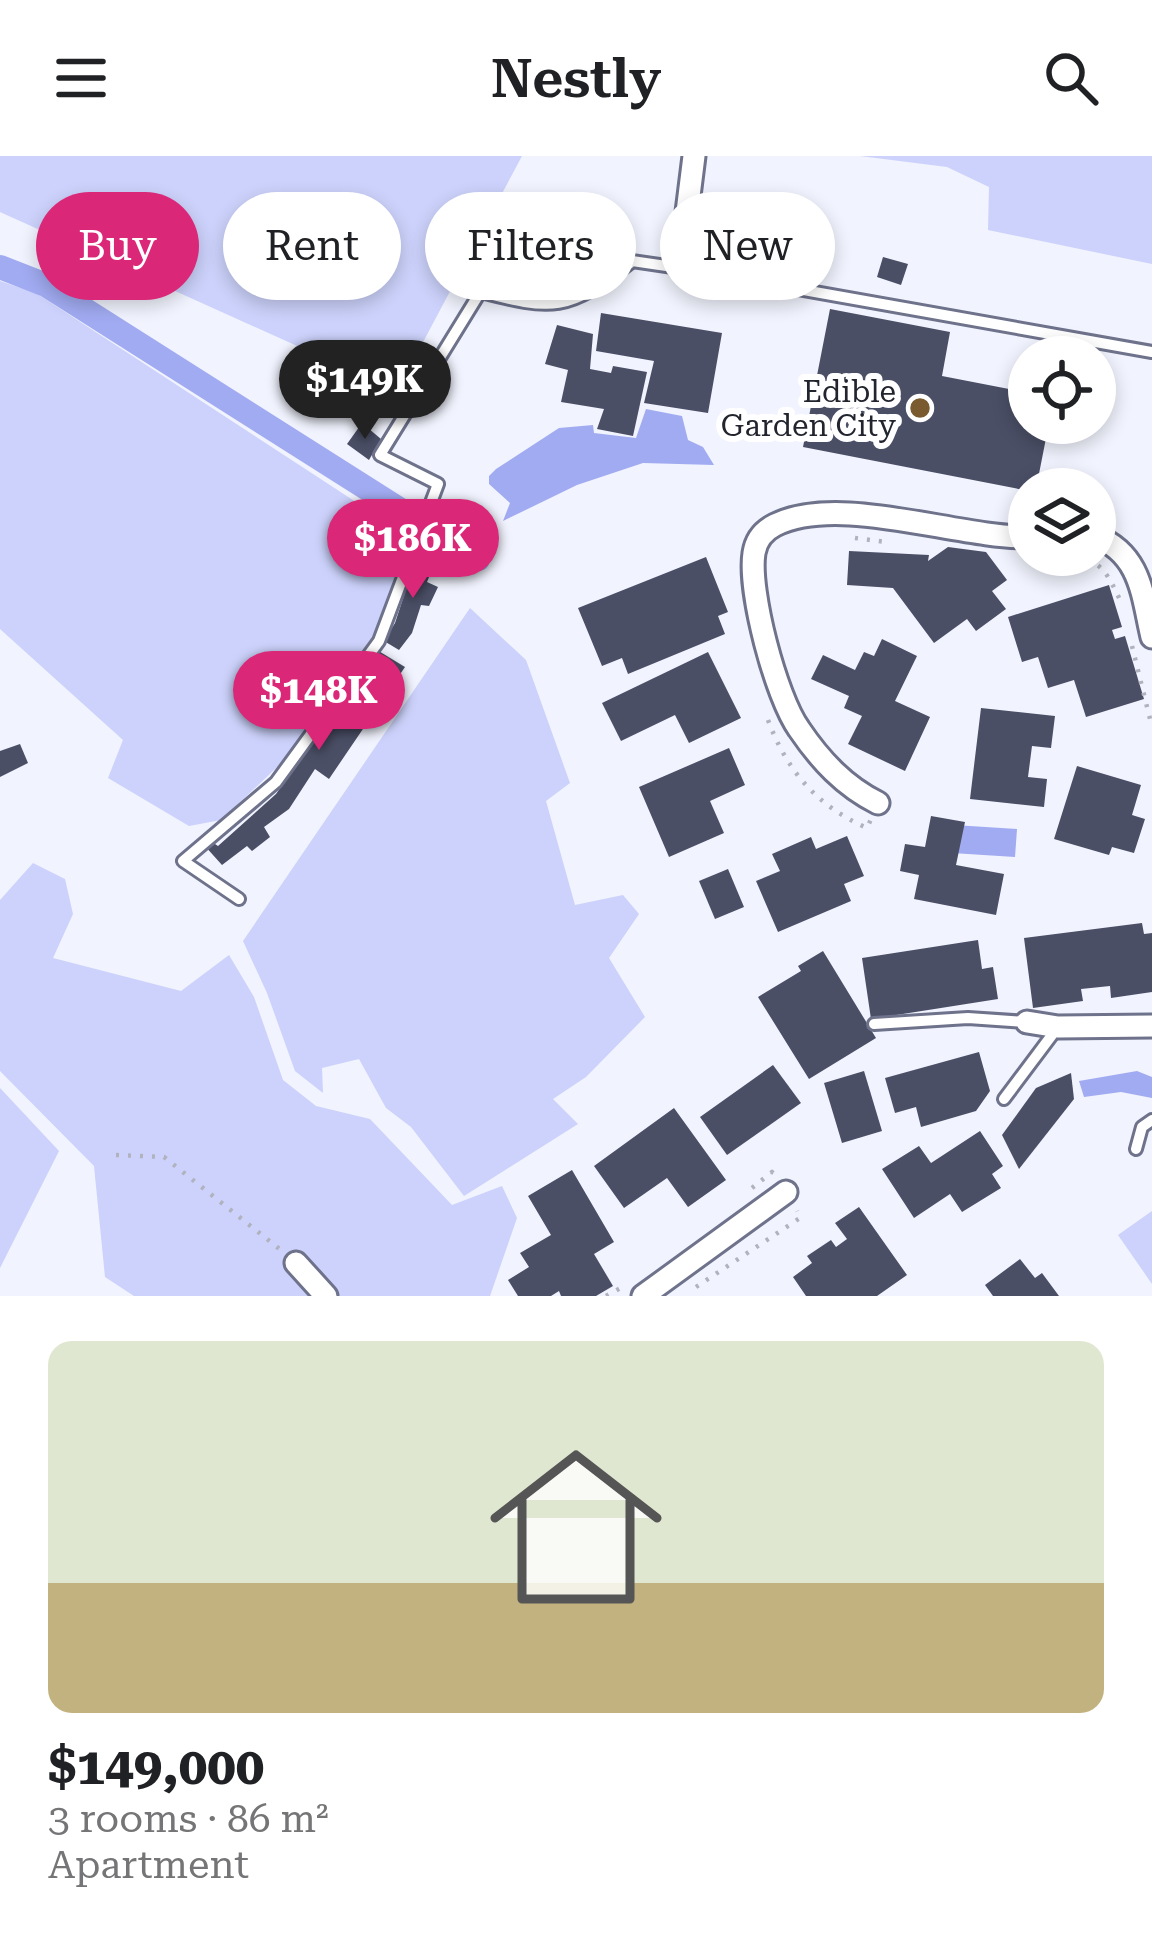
<!DOCTYPE html>
<html lang="en">
<head>
<meta charset="utf-8">
<style>
  body { margin:0; font-family:"Roboto Serif",serif; background:#f6f6f6; color:#202124; height:100vh; display:flex; flex-direction:column; font-size:45px; white-space:nowrap }
  * { box-sizing:border-box; margin:0 }
  p { font-size:39px; color:#757577 }
  .icon { flex:none; width:66px; height:66px; fill:none; stroke:currentColor; stroke-width:2; stroke-linecap:round; stroke-linejoin:round }
  .map { position:relative; height:1140px; overflow:hidden }
  .details { display:flex; flex-direction:column; background:#fff; flex:1 }
  .details>* { flex:none }
  .top-card { position:absolute; left:36px; top:36px; width:1080px; height:108px; display:flex; gap:24px }
  .tools { position:absolute; left:1008px; top:180px; display:grid; gap:24px }
  .tools a { display:grid; place-items:center; width:108px; height:108px; border-radius:50%; background:#fff; box-shadow:0 6px 18px #0003; font-size:60px }
  .price { position:absolute; translate:-50% -102px; padding:0 27px; border-radius:42px; background:#db2777; color:#fff; font-size:39px; line-height:78px; filter:drop-shadow(0 3px 6px #0008) }
  .price::after { content:''; position:absolute; left:50%; top:72px; width:36px; height:27px; margin-left:-18px; background:inherit; clip-path:polygon(0 0,100% 0,50% 100%) }
  .price.selected { background:#222; color:#fff }
  ul { padding:0; list-style:none }
  li { display:grid; align-content:center; gap:24px; height:636px; padding:0 48px }
  li span { display:grid; place-items:center; height:372px; border-radius:24px; color:#555 }
  li>.icon { margin-inline-start:auto }
  span .icon { width:216px; height:216px; fill:#fffc; stroke-width:1 }
  li b { font-size:51px }
  .chip { padding:0 42px; border-radius:54px; background:#fff; box-shadow:0 6px 18px #0003; font-size:42px; line-height:108px }
  .chip.selected { background:#db2777; color:#fff }
  header { display:flex; justify-content:space-between; align-items:center; height:156px; padding:0 48px; background:#fff; font-size:54px; font-weight:600 }
  .map>svg:first-child { display:block }
  .green { fill:#ccd2fb }
  .water { fill:#a1abf1 }
  .lines { fill:none; stroke-linecap:round; stroke-linejoin:round }
  .canal { stroke:#a1abf1; stroke-width:24 }
  .building { fill:#4b4f66 }
  .service-casing { stroke:#6e728b; stroke-width:16 }
  .minor-casing { stroke:#6e728b; stroke-width:27 }
  .path { stroke:#b0b2bd; stroke-width:4.5; stroke-dasharray:3 9; stroke-linecap:butt }
  .service { stroke:#fff; stroke-width:10 }
  .minor { stroke:#fff; stroke-width:21 }
  .poi-dot { fill:#795b2f; stroke:#fff; stroke-width:4.5 }
  .labels { text-anchor:middle; dominant-baseline:central; stroke-width:12; stroke-linejoin:round; paint-order:stroke }
  .poi-label { font-size:30px; fill:#22242e; stroke:#fff; text-anchor:end }
</style>
</head>
<body>
<header><svg class="icon" aria-label="menu" viewBox="0 0 24 24"><path d="M4 6h16M4 12h16M4 18h16"/></svg>Nestly<svg class="icon" aria-label="search" viewBox="0 0 24 24"><circle cx="10" cy="10" r="6"/><path d="M15 15l6 6"/></svg></header>
<div class="map">
<svg width="1152" height="1140" viewBox="0 0 1152 1140">
  <rect width="100%" height="100%" fill="#f1f3fe"/>
  <g class="green">
    <path d="M0,0H522L397,235L0,56Z"/>
    <path d="M860,0H1152V108L988,74L989,31L947,11Z"/>
    <path d="M0,125L36,137L408,380L376,476L290,599L221,664L189,670L108,622L123,584L0,473Z"/>
    <path d="M470,452L526,504L570,627L546,645L575,749L623,739L639,758L609,802L645,861L586,921L553,943L578,968L464,1040L411,971L386,952L359,903L322,912L323,937L295,915L267,837L243,785Z"/>
    <path d="M33,707L65,723L73,758L53,802L181,835L229,799L254,841L283,924L316,950L370,963L452,1049L502,1030L517,1062L490,1140H134L105,1121L94,1010L0,915V744Z"/>
    <path d="M0,932L59,995L0,1112Z"/>
    <path d="M1152,1055V1128L1118,1079Z"/>
  </g>
  <g class="water">
    <path d="M646,253L682,260L688,284L703,291L714,309L643,307L577,329L503,365L510,347L489,328V320L496,313L559,272L593,269L594,277L636,282Z"/>
    <path d="M954,669L1017,673L1015,701L952,697Z"/>
    <path d="M1137,915L1152,921V942L1121,936L1084,941L1079,925Z"/>
  </g>
  <g class="lines">
    <path class="canal" d="M0,111L46,129L478,403"/>
  </g>
  <g class="building">
    <path d="M883,101L908,108L901,129L877,121Z"/>
    <path d="M830,153L950,176L942,220L1029,237V267H1049L1036,333L1029,335L803,291Z"/>
    <path d="M601,157L722,177L708,257L644,247L654,205L596,195Z"/>
    <path d="M557,169L593,178L590,213L611,217L613,210L647,216L633,280L597,273L604,253L561,246L568,214L545,208Z"/>
    <path d="M362,267L381,283L369,304L347,288Z"/>
    <path d="M948,391L986,396L1007,424L992,435L1006,453L976,475L967,463L934,487L893,432L847,429L849,395L929,399L928,405Z"/>
    <path d="M418,397L436,404L427,426L438,431L429,450L421,449L412,477L399,494L384,485L395,467Z"/>
    <path d="M706,401L728,456L718,460L725,478L628,518L622,502L602,510L578,452Z"/>
    <path d="M1109,429L1122,471L1112,474L1115,483L1125,480L1144,543L1086,561L1074,524L1048,532L1038,501L1022,506L1008,461Z"/>
    <path d="M882,483L917,500L895,545L930,561L905,615L848,588L862,560L844,552L849,540L811,523L823,499L855,514L864,496L874,500Z"/>
    <path d="M377,494L405,511L329,623L315,613L289,653L264,671L270,681L252,695L247,690L222,709L204,689L209,684L218,690L276,638Z"/>
    <path d="M708,496L741,562L689,587L675,559L621,585L602,547Z"/>
    <path d="M981,552L1055,560L1051,592L1032,590L1028,621L1047,623L1044,651L970,643Z"/>
    <path d="M20,588L28,607L0,621V595Z"/>
    <path d="M729,592L745,629L710,645L724,677L669,701L639,631Z"/>
    <path d="M1077,610L1141,629L1132,659L1145,663L1134,697L1112,691L1109,699L1054,683Z"/>
    <path d="M931,660L965,666L956,709L1004,718L996,759L914,743L919,719L900,715L905,688L925,691Z"/>
    <path d="M847,680L864,720L844,728L851,745L778,776L756,725L780,715L772,698L811,681L816,693Z"/>
    <path d="M728,713L744,751L715,763L699,725Z"/>
    <path d="M1142,767L1144,778L1152,777V836L1111,842L1110,830L1081,833L1083,845L1033,852L1024,782Z"/>
    <path d="M978,784L982,813L993,811L998,843L871,863L862,802Z"/>
    <path d="M823,795L876,882L809,923L758,841L801,815L798,810Z"/>
    <path d="M979,896L990,935L976,955L921,971L916,951L895,957L885,922Z"/>
    <path d="M773,909L801,947L727,999L700,961Z"/>
    <path d="M864,915L882,975L842,987L824,927Z"/>
    <path d="M1071,917L1074,943L1019,1013L1002,979L1036,932Z"/>
    <path d="M674,952L726,1024L688,1051L667,1022L624,1052L594,1010Z"/>
    <path d="M980,975L1003,1010L992,1018L1001,1032L962,1056L950,1038L914,1062L882,1013L919,990L931,1007Z"/>
    <path d="M572,1014L614,1086L594,1098L613,1130L596,1140H561L559,1135L551,1140H518L508,1124L529,1111L520,1097L551,1079L528,1040Z"/>
    <path d="M859,1051L907,1119L877,1140H806L793,1121L812,1107L807,1100L831,1084L836,1091L847,1083L835,1067Z"/>
    <path d="M1020,1103L1035,1122L1042,1117L1059,1140H993L985,1129Z"/>
  </g>
  <g class="lines">
    <g class="service-casing">
      <g id="service">
        <path d="M477,135C554,155 567,156 630,107"/>
        <path d="M239,743L183,705L276,626L379,485L438,328L380,299L508,91L523,89L680,112L1152,196"/>
        <path d="M874,868L968,862L1027,866"/>
        <path d="M1004,943L1058,871"/>
        <path d="M1136,993L1142,971L1152,964"/>
      </g>
    </g>
    <g class="minor-casing">
      <g id="minor">
        <path d="M680,112L694,0"/>
        <path d="M1095,380C1141,398 1142,438 1152,481"/>
        <path d="M878,647C844,630 820,604 799,573C776,541 748,435 754,397C756,384 763,375 775,369C839,337 957,382 1029,381"/>
        <path d="M1027,866L1058,871L1152,870"/>
        <path d="M296,1107L326,1140"/>
        <path d="M643,1140L786,1036"/>
      </g>
    </g>
    <g class="path">
      <path d="M855,382L886,386"/>
      <path d="M1052,399C1096,403 1101,403 1120,444"/>
      <path d="M1132,490L1152,571"/>
      <path d="M768,564C787,615 817,650 867,672L871,663"/>
      <path d="M116,999L164,1001L282,1095"/>
      <path d="M752,1032L772,1016L775,1020"/>
      <path d="M696,1131L800,1062L797,1055"/>
      <path d="M606,1140L624,1130"/>
    </g>
    <use href="#service" class="service"/>
    <use href="#minor" class="minor"/>
  </g>
  <circle class="poi-dot" cx="920" cy="252" r="12"/>
  <g class="labels">
    <g class="poi-label">
      <text x="896" y="235">Edible<tspan x="896" dy="34">Garden City</tspan></text>
    </g>
  </g>
</svg>
<div class="tools">
<a><svg class="icon" aria-label="locate" viewBox="0 0 24 24"><circle cx="12" cy="12" r="6"/><path d="M12 2v4M12 18v4M2 12h4M18 12h4"/></svg></a>
<a><svg class="icon" aria-label="layers" viewBox="0 0 24 24"><path d="M12 4l9 5-9 5-9-5zM3 14l9 5 9-5"/></svg></a>
</div>
<b class="price selected" style="left:365px;top:286px">$149K</b>
<b class="price" style="left:413px;top:445px">$186K</b>
<b class="price" style="left:319px;top:597px">$148K</b>
<div class="top-card">
<a class="chip selected">Buy</a>
<a class="chip">Rent</a>
<a class="chip">Filters</a>
<a class="chip">New</a>
</div>
</div>
<section class="details">
<ul>
<li><span style="background:linear-gradient(#dfe7d0 65%,#c2b280 0)"><svg class="icon" aria-label="home" viewBox="0 0 24 24"><path d="M3 11l9-7 9 7M6 9v11h12V9"/></svg></span><div><b>$149,000</b><p>3 rooms · 86 m²</p><p>Apartment</p></div></li>
</ul>
</section>
</body>
</html>
